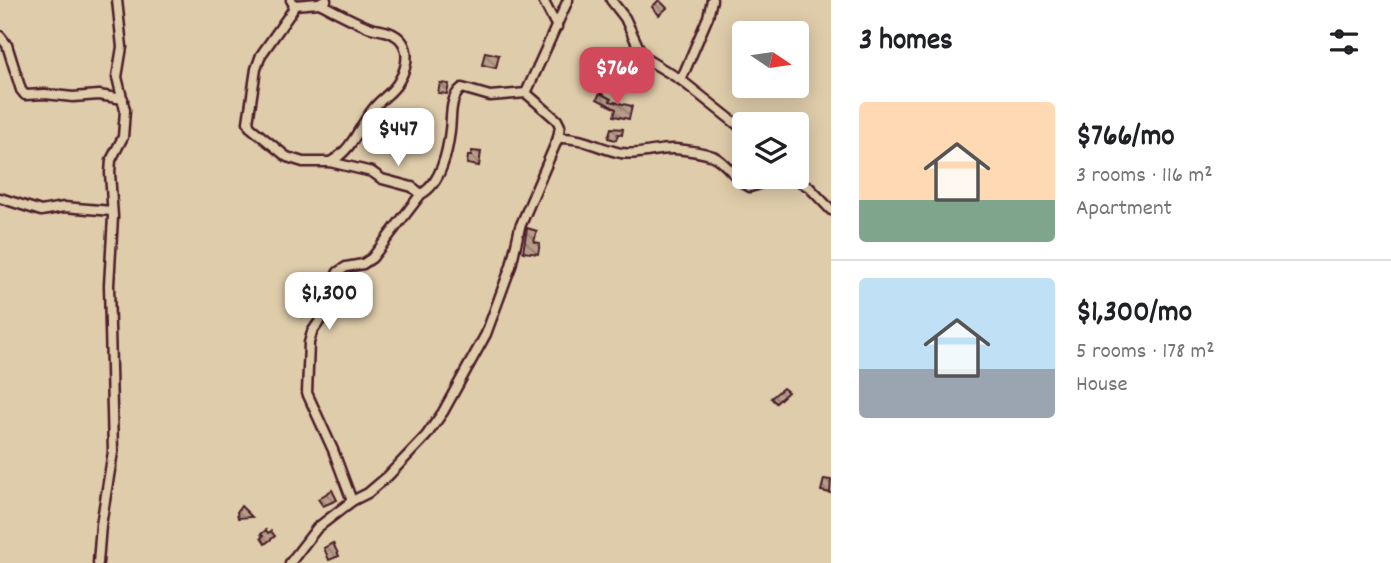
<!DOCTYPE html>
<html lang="en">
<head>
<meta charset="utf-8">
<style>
  body { margin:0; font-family:Dekko,sans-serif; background:#f6f6f6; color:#202124; height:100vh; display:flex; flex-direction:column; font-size:26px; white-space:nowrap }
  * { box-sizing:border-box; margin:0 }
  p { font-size:23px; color:#757577 }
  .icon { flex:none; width:38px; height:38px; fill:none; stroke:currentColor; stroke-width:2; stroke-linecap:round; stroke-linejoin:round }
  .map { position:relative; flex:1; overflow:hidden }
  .drawer { display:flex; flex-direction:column; background:#fff; width:560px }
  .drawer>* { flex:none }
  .needle { width:46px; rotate:103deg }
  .controls { position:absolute; left:732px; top:21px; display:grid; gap:14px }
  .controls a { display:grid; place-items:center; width:77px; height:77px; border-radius:7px; background:#fff; box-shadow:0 4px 18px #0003; font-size:35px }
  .price { position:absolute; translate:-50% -60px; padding:0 16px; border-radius:14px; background:#fff; color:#222; font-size:23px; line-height:46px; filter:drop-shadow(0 2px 4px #0008) }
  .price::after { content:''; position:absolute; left:50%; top:42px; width:21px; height:16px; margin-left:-10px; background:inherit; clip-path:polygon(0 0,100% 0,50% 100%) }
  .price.selected { background:#d1495b; color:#fff }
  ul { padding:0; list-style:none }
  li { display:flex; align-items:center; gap:21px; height:175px; padding:0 28px }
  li+li { border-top:2px solid #e0e0e0 }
  li span { display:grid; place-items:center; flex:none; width:196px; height:140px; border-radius:7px; color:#555 }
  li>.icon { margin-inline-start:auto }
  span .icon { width:84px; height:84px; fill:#fffc; stroke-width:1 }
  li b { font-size:30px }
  h2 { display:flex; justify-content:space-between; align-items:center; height:84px; padding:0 28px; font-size:30px }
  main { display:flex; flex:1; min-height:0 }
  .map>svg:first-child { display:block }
  .building { fill:url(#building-back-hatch); stroke:#4a1f2b; stroke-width:2 }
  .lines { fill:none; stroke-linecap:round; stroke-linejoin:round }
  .street-casing { stroke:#4a1f2b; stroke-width:13 }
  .street { stroke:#dfccaa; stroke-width:8 }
</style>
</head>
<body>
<main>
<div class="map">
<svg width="831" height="563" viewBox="0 0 831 563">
  <defs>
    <pattern id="building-back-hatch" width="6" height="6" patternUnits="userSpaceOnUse" patternTransform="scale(1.75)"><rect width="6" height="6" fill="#b89e89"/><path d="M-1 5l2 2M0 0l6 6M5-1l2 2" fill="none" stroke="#988070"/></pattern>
  </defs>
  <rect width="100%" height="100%" fill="#dfccaa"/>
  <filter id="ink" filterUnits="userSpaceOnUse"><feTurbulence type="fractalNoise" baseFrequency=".0143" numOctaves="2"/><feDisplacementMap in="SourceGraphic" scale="14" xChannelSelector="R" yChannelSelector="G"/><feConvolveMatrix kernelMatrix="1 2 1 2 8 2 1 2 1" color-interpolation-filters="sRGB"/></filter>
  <g filter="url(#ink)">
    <g class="building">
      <path d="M659,0L667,8L659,15L652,7Z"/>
      <path d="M485,52L499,55L496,68L482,65Z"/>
      <path d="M602,77L610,83L621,84L620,90L603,88L604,86L598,82Z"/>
      <path d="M440,83L449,84L447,94L438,93Z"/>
      <path d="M600,93L611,99L610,101L632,106L629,119L614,116L616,109L597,99Z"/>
      <path d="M611,128L623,129L622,135L618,134L616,140L608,138Z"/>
      <path d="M472,151L481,152L479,166L467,164L468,156H471Z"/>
      <path d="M527,228L537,231L534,242L540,243L538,254L523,252Z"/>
      <path d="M310,304L321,307L317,314L308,312L303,317L297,316L300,307L308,310Z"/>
      <path d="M783,388L788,392L776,403L771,398Z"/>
      <path d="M824,479L831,480L830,493L821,491Z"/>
      <path d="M332,490L337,500L323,506L318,499Z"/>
      <path d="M241,506L252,517L238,518L237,512Z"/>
      <path d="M266,530L268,533L271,531L275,536L265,544L261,538L263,536L261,534Z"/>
      <path d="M333,543L339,556L329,560L324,548Z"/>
    </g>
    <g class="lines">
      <g class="street-casing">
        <g id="street">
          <path d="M291,0L294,5L292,11L261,55L256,69L248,122L250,127L287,157L303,162H330L372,172L382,179L412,187L421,194C441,184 448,150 450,130C452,116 449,98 462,88L490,96L526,93L568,0"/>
          <path d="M543,0L557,27"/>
          <path d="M611,0L625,18L643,57L681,80L744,130"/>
          <path d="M319,3C335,11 351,20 368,27C376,30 386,30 393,34C412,44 408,66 399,81C393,93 381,98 373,109C358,128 353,150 330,162"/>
          <path d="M294,5L319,3L326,0"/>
          <path d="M0,36L7,45L21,90L25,95L45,94L73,97L99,95L123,99"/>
          <path d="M681,80L708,17L712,0"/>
          <path d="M558,138C584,137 597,148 621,153C639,156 657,148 675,149C687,150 702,152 713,156C728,163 735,180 750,187L757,185L765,177"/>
          <path d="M792,177L809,187L831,210"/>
          <path d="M0,198L41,211L64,207L112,211"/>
          <path d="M352,501L333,450L307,393L309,343L312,332L332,303L334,280L338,272L346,267L363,264L372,258L421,194"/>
          <path d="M98,563L101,525L113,452L109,285L113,217L110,173L111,160L123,137L125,110L117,77L122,47L117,0"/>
          <path d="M290,563L317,528L352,501L368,493L388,476L426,436L443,412L486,334L511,266L520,227L558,138L560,126L557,120L526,93"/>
        </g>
      </g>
      <use href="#street" class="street"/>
    </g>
  </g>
</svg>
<div class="controls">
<a><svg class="needle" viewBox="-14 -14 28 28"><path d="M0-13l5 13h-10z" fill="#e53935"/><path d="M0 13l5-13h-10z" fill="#757577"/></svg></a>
<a><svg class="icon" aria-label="layers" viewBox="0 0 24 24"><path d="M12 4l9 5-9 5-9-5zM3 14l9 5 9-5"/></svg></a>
</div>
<b class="price selected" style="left:617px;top:107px">$766</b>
<b class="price" style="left:398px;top:168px">$447</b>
<b class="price" style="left:329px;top:332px">$1,300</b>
</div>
<section class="drawer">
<h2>3 homes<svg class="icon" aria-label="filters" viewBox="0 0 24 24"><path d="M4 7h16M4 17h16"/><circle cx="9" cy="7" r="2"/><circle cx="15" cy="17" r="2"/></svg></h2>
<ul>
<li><span style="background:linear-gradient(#ffd9b3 70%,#7fa58c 0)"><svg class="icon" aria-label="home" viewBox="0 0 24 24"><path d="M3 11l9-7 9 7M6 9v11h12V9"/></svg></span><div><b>$766/mo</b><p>3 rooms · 116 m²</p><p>Apartment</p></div></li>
<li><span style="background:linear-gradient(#bfe0f5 65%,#9aa5b1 0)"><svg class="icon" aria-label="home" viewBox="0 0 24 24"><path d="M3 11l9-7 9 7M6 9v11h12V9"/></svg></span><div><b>$1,300/mo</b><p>5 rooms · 178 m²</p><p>House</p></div></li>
</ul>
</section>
</main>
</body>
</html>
